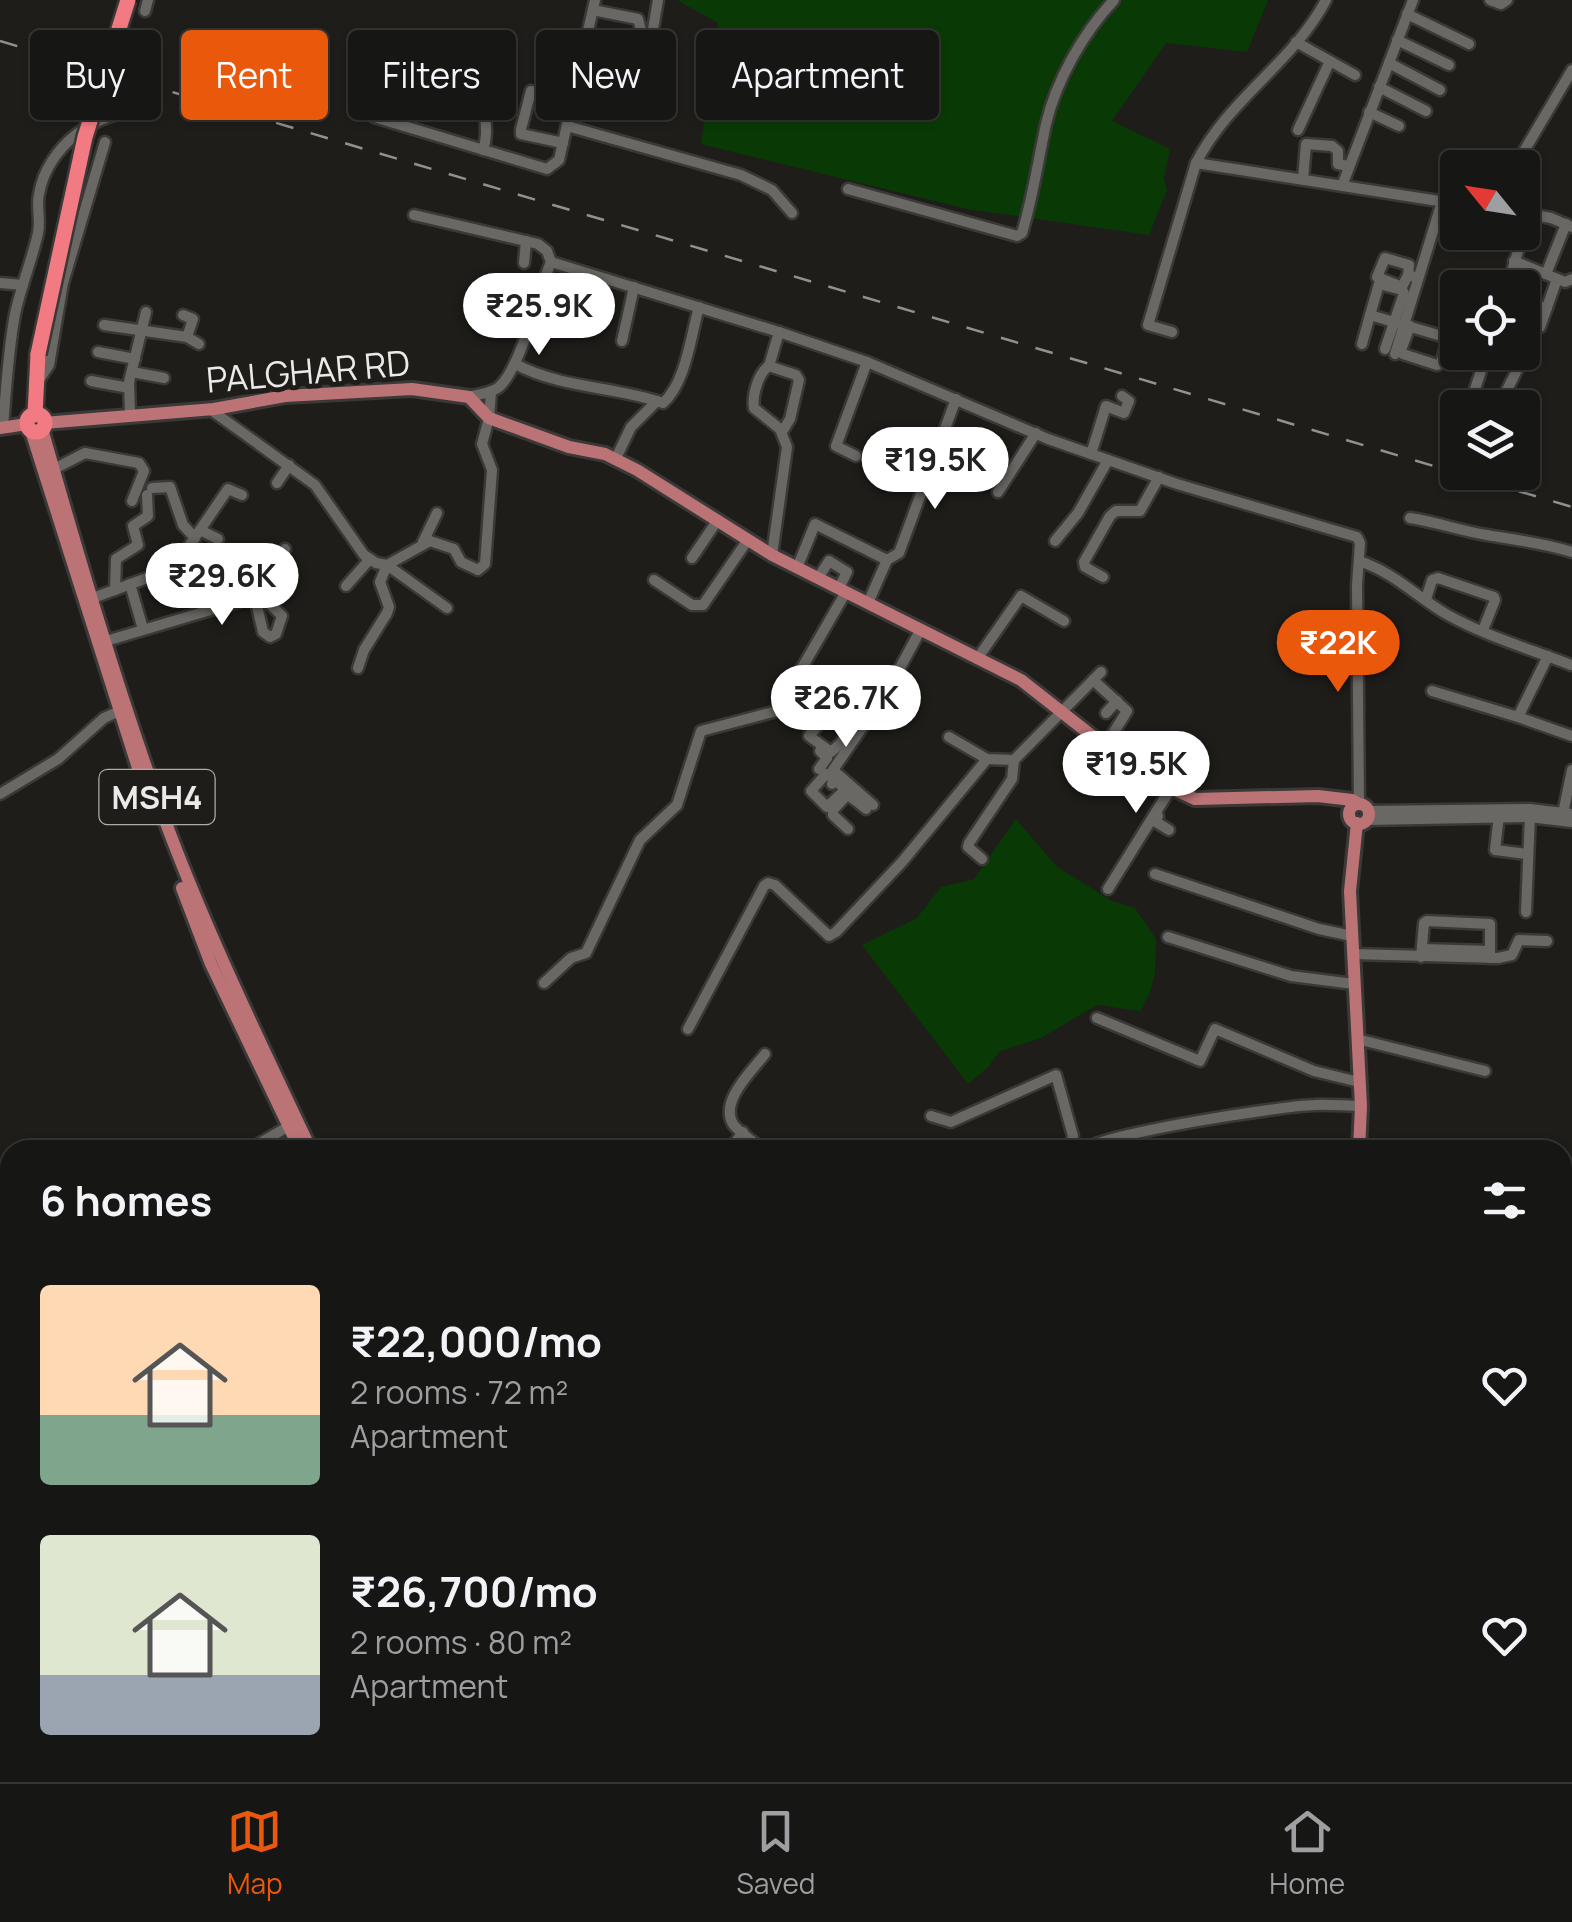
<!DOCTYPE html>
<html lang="en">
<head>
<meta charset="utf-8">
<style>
  body { margin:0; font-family:Manrope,sans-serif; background:#1f1f1d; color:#f1f3f6; height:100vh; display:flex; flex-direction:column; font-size:38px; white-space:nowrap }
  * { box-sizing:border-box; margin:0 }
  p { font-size:32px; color:#9e9fa0 }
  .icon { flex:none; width:55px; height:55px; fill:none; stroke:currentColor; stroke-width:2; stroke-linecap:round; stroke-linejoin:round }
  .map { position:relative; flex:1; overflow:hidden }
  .details { position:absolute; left:0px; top:1140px; width:1572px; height:642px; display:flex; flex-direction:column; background:#161614; border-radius:30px 30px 0 0; box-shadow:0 2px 8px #0004,0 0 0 2px #353534 }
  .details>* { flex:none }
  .banner { position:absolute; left:30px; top:30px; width:1000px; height:90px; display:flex; gap:20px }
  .needle { width:65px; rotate:300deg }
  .tools { position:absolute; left:1440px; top:150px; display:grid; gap:20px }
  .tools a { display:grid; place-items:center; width:100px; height:100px; border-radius:10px; background:#161614; box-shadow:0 2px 8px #0004,0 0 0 2px #353534; font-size:50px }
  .price { position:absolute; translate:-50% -85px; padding:0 22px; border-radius:35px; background:#fff; color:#222; font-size:32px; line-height:65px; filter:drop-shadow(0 2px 5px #0008) }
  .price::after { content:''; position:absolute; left:50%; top:60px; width:30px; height:22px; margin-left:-15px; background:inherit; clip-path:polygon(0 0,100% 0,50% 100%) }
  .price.current { background:#ea580c; color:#fff }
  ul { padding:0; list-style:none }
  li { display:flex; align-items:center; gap:30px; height:250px; padding:0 40px }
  li span { display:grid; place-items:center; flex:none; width:280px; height:200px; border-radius:10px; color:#555 }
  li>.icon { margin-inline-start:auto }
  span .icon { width:120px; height:120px; fill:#fffc; stroke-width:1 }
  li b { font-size:42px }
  h2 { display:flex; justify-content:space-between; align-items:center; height:120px; padding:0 40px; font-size:42px }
  .chip { padding:0 35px; border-radius:10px; background:#161614; box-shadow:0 2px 8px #0004,0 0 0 2px #353534; font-size:35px; line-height:90px }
  .chip.current { background:#ea580c; color:#fff }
  .dock { display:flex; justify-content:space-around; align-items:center; height:140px; border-top:2px solid #353534; background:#161614; font-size:28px; color:#9e9fa0 }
  .dock a { display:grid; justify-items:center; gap:5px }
  .dock .current { color:#ea580c }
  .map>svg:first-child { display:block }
  .green { fill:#093a05 }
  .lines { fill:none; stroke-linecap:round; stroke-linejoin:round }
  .minor-casing { stroke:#3a3937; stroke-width:15 }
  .major-casing { stroke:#3a3937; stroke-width:18 }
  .highway-casing { stroke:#3a3937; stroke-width:20 }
  .minor { stroke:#696864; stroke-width:10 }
  .major { stroke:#bb7376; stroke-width:12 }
  .highway { stroke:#f27a82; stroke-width:15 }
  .rail { stroke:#92918e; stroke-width:2.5; stroke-dasharray:18 18; stroke-linecap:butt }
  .highway-bridge-casing { stroke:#3a3937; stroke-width:20; stroke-linecap:butt }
  .highway-bridge { stroke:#f27a82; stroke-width:15 }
  .labels { text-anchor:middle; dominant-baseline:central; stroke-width:10; stroke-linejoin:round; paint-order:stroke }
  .shield { fill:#1e1d1a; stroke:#aeacaa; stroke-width:2.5 }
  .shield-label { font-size:32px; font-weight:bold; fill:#ebeae8 }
  .street-label { font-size:35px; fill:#ebeae8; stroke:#1e1d1a }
</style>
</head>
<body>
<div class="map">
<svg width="1572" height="1782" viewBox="0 0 1572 1782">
  <rect width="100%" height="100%" fill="#1e1d1a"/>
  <g class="green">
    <path d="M677,0H1268L1247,52L1166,43L1112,121L1170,149L1164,178L1167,190L1149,235L967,209L701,144L718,23Z"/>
    <path d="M1016,819L1056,866L1112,901L1135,908L1156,939L1155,972L1150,993L1140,1011L1097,1005L1041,1038L1000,1051L987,1068L968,1084L862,945L917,918L941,887L974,879Z"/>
  </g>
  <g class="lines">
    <g class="minor-casing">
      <g id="minor">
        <path d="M1490,0L1501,4L1507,0"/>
        <path d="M593,10L638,19L642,34L652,35L658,0"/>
        <path d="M145,11L148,0"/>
        <path d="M1407,14L1469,44"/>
        <path d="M1397,40L1449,65"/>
        <path d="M1296,42L1355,75"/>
        <path d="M1389,63L1440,90"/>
        <path d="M1379,87L1426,111"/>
        <path d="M1369,112L1399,126"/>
        <path d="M374,117L547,169L559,160L595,0"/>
        <path d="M392,122L399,99L381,90L391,50L394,48L426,58L419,98L416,101L399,99"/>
        <path d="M567,126L741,175L772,190L792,213"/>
        <path d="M1298,130L1330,61"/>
        <path d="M563,143L521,134V129L531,91L573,100"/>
        <path d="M483,150C491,126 480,113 487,90"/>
        <path d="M1196,163C1230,97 1293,63 1326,0"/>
        <path d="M1514,168L1572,70"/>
        <path d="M1303,179L1306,144L1332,146L1338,151V164L1348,166"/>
        <path d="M1342,186L1413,0"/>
        <path d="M848,189L1017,236L1022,233C1033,197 1038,161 1046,124C1056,81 1083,33 1114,0"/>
        <path d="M414,215L538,244L547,251L551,262"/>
        <path d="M1514,261L1565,282L1572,279"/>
        <path d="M551,262L779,332L867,362L1048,439L1177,484L1357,537L1360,543L1357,585L1359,804"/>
        <path d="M524,263L526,241"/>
        <path d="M1546,274L1566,224"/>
        <path d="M1408,275L1402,287L1377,277L1385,258L1409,265L1408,275L1418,278"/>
        <path d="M0,283L23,285"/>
        <path d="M1507,288L1529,214L1551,218L1572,227"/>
        <path d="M1530,304L1547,308"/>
        <path d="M183,315L193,319L187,337"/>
        <path d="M1370,315L1379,284L1402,290L1404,293L1385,349"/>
        <path d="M104,325L187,337L199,344"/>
        <path d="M1540,327L1557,279"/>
        <path d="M1172,332L1148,325L1196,163L1458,204"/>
        <path d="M1522,337L1534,341"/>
        <path d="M622,341L634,287"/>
        <path d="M1362,344L1370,315L1445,337L1448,340L1441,363L1437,365L1403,354L1401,350L1410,326"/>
        <path d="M98,352L135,359"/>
        <path d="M1395,354L1442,202"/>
        <path d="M515,364C563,389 614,386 663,403C686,383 691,335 699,307"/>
        <path d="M769,366L779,332"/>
        <path d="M132,372L164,378"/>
        <path d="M91,381L129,388"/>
        <path d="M37,383L49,365L63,283L105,142"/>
        <path d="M469,397C479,394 492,393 499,387C522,366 537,294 551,262"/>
        <path d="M1469,408L1487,352"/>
        <path d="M1498,408L1526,352L1522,349"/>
        <path d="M211,410L315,485L364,555L376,563L387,565L430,541L454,549L461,562L478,570L485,564L492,470L482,444L489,418L491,392"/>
        <path d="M130,416L129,382L146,312"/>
        <path d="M3,428C6,389 8,351 15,314C21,286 32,260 38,233C41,220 36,207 39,194C47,147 96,109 144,112"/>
        <path d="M1091,454L1106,406L1124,413L1129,401L1122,396"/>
        <path d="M856,456L836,446L867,362"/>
        <path d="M615,460L631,427L657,401"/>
        <path d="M54,469L85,453L139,463L144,471L132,501"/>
        <path d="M277,483L289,465"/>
        <path d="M152,488L170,487L183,525L195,538"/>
        <path d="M998,492L1036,433"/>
        <path d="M1410,518C1437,522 1461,531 1487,535C1516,540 1543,543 1572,552"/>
        <path d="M200,530L218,539"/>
        <path d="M1055,541L1078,513L1108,460"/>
        <path d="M423,542L437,513"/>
        <path d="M772,555L787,447L780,429L754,408C752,396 758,373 769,366L796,375L799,380L790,419L782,432"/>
        <path d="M692,558L717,521"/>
        <path d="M1359,561C1393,572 1416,596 1446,614C1485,636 1530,649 1571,665"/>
        <path d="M797,568L815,524L887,560"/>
        <path d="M1103,577L1085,567L1084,562L1110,516L1116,511H1140L1159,477"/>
        <path d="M818,578L829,561L847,572L839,588"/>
        <path d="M654,580L692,605H703L747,541"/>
        <path d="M130,584L143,629"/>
        <path d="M346,586L370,559"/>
        <path d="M115,590L116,559L138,545L133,526L148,516L147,495"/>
        <path d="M259,593L282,616L276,634L270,637L263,632L256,602L261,599"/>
        <path d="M93,598L174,568L228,489L242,495"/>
        <path d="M1426,599L1432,580L1438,578L1494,597L1495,600L1483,630"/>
        <path d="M868,603L887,560L899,553L956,399"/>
        <path d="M106,641L251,598L264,590L285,549"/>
        <path d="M1548,656L1518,717L1572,736"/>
        <path d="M977,659L1021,596L1064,621"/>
        <path d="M358,668L364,650L387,613L389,607L380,582L387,565L447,608"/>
        <path d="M1093,680L1127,711L1106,745"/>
        <path d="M1432,691L1518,717"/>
        <path d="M1106,713L1117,701"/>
        <path d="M949,737L987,759L1014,760L1101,672"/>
        <path d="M841,743L831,752L809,736L827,714L849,729L841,743L848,747"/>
        <path d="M819,769L827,758L820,751"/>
        <path d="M832,784L836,780L826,774L811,791L827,807L845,790L836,780"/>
        <path d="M0,794L58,759L104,718L126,708"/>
        <path d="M860,795L855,800L866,809"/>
        <path d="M873,805L833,770L888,690L921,629"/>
        <path d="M1368,811L1530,809L1572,814"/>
        <path d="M1499,815L1495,850L1527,854"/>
        <path d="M1158,816L1156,822L1169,830"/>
        <path d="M1562,818L1572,770"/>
        <path d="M1366,820L1529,817L1572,822"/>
        <path d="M848,829L833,815V810L847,795L855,800"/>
        <path d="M982,859L968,847L969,843L1012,779L1014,760"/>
        <path d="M1155,874L1319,929L1352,936"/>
        <path d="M1108,889L1171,788"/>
        <path d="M1526,912L1530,815"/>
        <path d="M1168,937L1291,976L1354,984"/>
        <path d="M1422,949L1490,951"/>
        <path d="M1353,954L1498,958L1512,955L1519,940L1547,941"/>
        <path d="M1421,957L1424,923L1427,921L1490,924V958"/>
        <path d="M544,983L571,958L586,953L640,840L677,805L701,731L777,711L846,592"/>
        <path d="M1097,1018L1200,1061L1215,1029L1314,1071L1359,1082"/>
        <path d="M688,1029L764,886L768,883L775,885L829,936L836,932L902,862L987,759"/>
        <path d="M1357,1039L1485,1071"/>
        <path d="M931,1116L951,1122L1056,1075L1073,1136L1069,1150"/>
        <path d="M255,1146L289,1126"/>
        <path d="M730,1150L743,1132"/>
        <path d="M763,1150C755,1142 739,1133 733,1124C719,1101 753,1070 765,1054"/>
        <path d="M1083,1150C1101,1134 1281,1106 1314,1105C1329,1104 1345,1106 1361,1106"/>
        <path d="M1562,1214L1572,1215"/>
        <path d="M0,1528L10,1517"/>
        <path d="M234,1772L252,1782"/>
        <path d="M523,1772L540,1782"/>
        <path d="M1414,1772L1439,1782"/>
        <path d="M118,1780L122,1782"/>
        <path d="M197,1782L203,1772"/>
        <path d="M547,1782L555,1772"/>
      </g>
    </g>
    <g class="major-casing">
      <g id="major">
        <path d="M44,423L214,409L285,396L412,389L469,397L489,418L569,447L605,454L637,470L772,555L1021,680L1110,750L1171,788L1195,799L1318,796L1352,800L1359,804"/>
        <path d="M0,428L27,424"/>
        <path d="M42,429C79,558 117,689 163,815C205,929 259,1040 311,1150"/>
        <path d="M31,431L139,771"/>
        <circle cx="1359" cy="814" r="10"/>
        <path d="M1357,823L1350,891L1361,1106L1359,1150"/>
        <path d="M182,888L211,964L300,1150"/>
        <path d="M690,1772L696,1782"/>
        <path d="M704,1772L710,1782"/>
        <path d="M313,1782L322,1772"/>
        <path d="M1340,1782V1772"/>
        <path d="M1354,1782V1772"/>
      </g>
    </g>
    <g class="highway-casing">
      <g id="highway">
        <circle cx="36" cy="423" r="9"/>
        <path d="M35,415L38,354"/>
      </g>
    </g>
    <use href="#minor" class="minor"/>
    <use href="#major" class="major"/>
    <use href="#highway" class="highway"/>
    <path class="rail" d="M0,41L1572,507"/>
    <g class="highway-bridge-casing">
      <path id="highway-bridge" d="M38,354L85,137L128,0"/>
    </g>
    <use href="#highway-bridge" class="highway-bridge"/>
  </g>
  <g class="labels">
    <rect class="shield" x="99.5" y="770" width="115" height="54" rx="8"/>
    <g class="shield-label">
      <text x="157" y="797">MSH4</text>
    </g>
    <g class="street-label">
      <text transform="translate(308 371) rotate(-5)">PALGHAR RD</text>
    </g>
  </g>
</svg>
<div class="tools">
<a><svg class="needle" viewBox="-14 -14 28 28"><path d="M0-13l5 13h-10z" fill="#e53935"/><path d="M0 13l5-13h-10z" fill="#9e9fa0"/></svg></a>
<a><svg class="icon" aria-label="locate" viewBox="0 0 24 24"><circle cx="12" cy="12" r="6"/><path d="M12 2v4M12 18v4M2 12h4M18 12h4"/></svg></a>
<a><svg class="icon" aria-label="layers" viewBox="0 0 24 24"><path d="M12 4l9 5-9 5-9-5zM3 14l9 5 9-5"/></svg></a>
</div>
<b class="price" style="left:539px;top:358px">₹25.9K</b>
<b class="price" style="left:935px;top:512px">₹19.5K</b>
<b class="price" style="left:222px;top:628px">₹29.6K</b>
<b class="price current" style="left:1338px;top:695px">₹22K</b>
<b class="price" style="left:846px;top:750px">₹26.7K</b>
<b class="price" style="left:1136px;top:816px">₹19.5K</b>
<div class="banner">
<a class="chip">Buy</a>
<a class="chip current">Rent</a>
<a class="chip">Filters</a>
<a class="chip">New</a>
<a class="chip">Apartment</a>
</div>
<section class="details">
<h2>6 homes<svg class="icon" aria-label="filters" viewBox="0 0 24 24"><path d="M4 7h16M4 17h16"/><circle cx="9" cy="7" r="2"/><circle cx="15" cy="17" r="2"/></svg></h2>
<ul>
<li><span style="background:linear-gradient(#ffd9b3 65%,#7fa58c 0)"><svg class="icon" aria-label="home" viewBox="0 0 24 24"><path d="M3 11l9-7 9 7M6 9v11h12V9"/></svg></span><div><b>₹22,000/mo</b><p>2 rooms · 72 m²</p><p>Apartment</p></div><svg class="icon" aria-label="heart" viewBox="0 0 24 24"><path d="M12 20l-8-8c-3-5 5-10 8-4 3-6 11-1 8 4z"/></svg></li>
<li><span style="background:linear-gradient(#dfe7d0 70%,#9aa5b1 0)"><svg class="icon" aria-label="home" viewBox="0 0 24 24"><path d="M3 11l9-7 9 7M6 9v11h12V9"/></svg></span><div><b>₹26,700/mo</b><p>2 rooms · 80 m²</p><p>Apartment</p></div><svg class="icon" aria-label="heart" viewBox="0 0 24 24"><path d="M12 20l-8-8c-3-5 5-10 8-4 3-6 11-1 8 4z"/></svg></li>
</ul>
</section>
</div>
<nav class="dock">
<a class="current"><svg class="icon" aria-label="map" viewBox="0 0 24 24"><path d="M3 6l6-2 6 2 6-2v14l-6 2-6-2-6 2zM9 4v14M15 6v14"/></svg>Map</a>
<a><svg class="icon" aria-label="saved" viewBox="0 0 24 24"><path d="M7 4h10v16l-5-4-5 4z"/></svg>Saved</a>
<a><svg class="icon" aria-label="home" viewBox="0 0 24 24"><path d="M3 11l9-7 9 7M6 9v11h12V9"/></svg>Home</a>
</nav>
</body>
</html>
